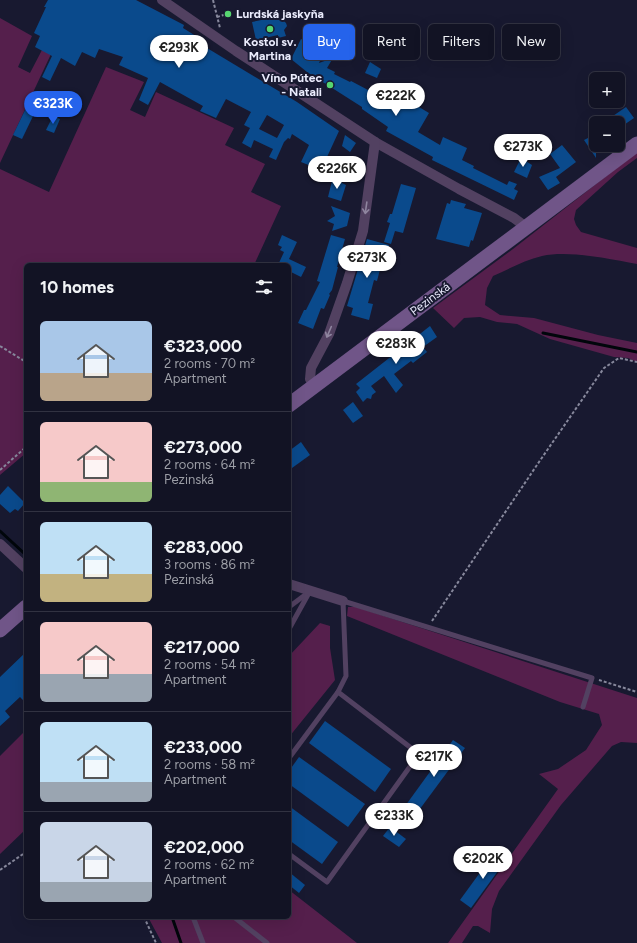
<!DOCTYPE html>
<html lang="en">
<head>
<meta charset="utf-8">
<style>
  body { margin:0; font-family:Figtree,sans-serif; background:#1f2031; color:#f1f3f6; height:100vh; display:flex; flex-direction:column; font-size:15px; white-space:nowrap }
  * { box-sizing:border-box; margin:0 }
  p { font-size:13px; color:#9c9ea6 }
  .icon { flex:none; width:22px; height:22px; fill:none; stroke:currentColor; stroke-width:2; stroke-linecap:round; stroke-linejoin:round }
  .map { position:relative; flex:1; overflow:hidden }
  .panel { position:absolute; left:24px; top:263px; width:267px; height:656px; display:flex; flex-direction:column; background:#121324; border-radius:6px; box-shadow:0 4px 16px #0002,0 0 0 1px #313241 }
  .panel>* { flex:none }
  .hud { position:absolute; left:303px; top:24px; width:274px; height:36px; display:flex; gap:8px }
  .controls { position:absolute; left:589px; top:72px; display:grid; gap:8px }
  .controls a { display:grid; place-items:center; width:36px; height:36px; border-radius:6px; background:#121324; box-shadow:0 4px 16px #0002,0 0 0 1px #313241; font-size:20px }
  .price { position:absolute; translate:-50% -34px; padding:0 9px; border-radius:14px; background:#fff; color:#222; font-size:13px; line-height:26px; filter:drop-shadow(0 1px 2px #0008) }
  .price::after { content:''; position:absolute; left:50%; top:24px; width:12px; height:9px; margin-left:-6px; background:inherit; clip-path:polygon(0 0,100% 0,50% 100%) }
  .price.current { background:#2563eb; color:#fff }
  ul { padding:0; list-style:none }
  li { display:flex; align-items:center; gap:12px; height:100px; padding:0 16px }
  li+li { border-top:1px solid #313241 }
  li span { display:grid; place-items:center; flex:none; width:112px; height:80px; border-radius:6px; color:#555 }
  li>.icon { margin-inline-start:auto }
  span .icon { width:48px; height:48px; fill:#fffc; stroke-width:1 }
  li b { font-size:17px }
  h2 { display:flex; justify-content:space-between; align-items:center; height:48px; padding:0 16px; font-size:17px }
  .chip { padding:0 14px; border-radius:6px; background:#121324; box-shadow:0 4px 16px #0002,0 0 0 1px #313241; font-size:14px; line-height:36px }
  .chip.current { background:#2563eb; color:#fff }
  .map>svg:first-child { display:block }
  .green { fill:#551f4c }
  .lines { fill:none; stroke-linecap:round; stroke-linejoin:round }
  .stream { stroke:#00060b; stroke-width:3 }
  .building { fill:#0a4a8c; fill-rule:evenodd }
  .path { stroke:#87889c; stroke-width:2; stroke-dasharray:3 2; stroke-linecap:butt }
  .lane { stroke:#524161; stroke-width:5 }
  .street { stroke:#524161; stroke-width:10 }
  .secondary { stroke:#705588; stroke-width:15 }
  .oneway { stroke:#8f859f }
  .poi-dot { fill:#57d570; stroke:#181930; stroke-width:1.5 }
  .labels { text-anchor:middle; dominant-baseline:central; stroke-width:4; stroke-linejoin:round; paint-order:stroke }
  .poi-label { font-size:12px; font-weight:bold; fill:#ebecfd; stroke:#181930; text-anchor:start }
  .street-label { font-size:12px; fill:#ebecfd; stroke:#181930 }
</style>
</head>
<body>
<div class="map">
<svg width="637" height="943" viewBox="0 0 637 943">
  <rect width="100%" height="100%" fill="#181930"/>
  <g class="green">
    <path d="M0,18L32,36L18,67L30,73L42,50L51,54L0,163Z"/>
    <path d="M106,67L144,82L130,110L145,117L156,92L234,128L225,145L265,164L251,192L281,206L254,265H26V453L0,475V169L49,192Z"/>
    <path d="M637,152V158L618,172L576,210L574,219L576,225L581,232L637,248V264C610,259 569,250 542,256C525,260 509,269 493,276L487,288L485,305L500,315L534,318L598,335L637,343V362L628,358L614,357L550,339L517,324L497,322L480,317L464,318L454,328L433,308L513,249Z"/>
    <path d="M348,607H356L637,698V743L621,742L612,746L561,805L499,891L492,909L490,933L478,926H473L462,943H448L558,789L539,774L558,769L586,750L602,725L599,714L560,702L347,616Z"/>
    <path d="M320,623L330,626V648L335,680L289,737V656Z"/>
    <path d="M26,730V829L0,854V756Z"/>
    <path d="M289,890L357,943H162L148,917H289Z"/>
  </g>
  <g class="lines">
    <g class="stream">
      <path d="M543,333L637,352"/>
      <path d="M0,531L26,555"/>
      <path d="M172,917L181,943"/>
    </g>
  </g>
  <g class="building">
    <path d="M48,0H136L184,25L183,28L204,41L202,45L297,102L339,131L321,170L301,162L309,145L292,134L290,139L288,138L284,142L276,160L269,157L273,149L254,140L251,148L242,143L250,128L244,125L251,112L226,99L216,118L200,111L203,106L160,82L148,105L139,100L148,78L119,65L123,57L99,49L95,58L82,52L75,66L61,58L50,81L42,77L52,56L35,47L40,36L34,33L46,7H44ZM267,115L284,125L277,138L259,129Z"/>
    <path d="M276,17V19L283,20L286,23L287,26L284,30L286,36L278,38V35L256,40L252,22Z"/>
    <path d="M322,37L329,41L319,63L333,58L327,68L335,72L334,74L350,82L351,81L387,100L392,88L421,103L419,107L429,113L418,132L440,145L443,137L467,148L462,160L474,166L473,168L507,185L509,181L517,184L514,189L518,191L514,200L432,160L433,157L386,131L388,127L362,109V107L307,72L291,59L301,39L317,48Z"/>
    <path d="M370,62L381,69L377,78L365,73Z"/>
    <path d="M626,107L634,118L618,129V123H614L610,118Z"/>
    <path d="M26,108L35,112L22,139L13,135Z"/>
    <path d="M53,116L60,119L54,133L46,130Z"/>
    <path d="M596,134V158L584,140Z"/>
    <path d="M345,135L356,143L350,152L342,146Z"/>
    <path d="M562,145L576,162L556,177L560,183L548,190L539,177L560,168L550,154Z"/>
    <path d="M521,158L532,165L527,178L514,172Z"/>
    <path d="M340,180L342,183L346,185L341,201L328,197L332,181L336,182Z"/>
    <path d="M401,184L416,188L403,233L395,231L391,244L384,242L390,223L387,222L390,214H392Z"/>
    <path d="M451,200L466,204L464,208L482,213L473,241L471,240L469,247L436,239L447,203L450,204Z"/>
    <path d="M331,206L350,213L347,226L332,231L334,224L327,221L335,216Z"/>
    <path d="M282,235L297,242L289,259L306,267L301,277L289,271V265H278L284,252L280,250L282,247L278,245Z"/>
    <path d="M331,235L345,239L337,267H338L332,290L329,294L330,295L324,309L321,308L313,329L298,323L304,310H306L320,282L317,281Z"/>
    <path d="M367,239L389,245L386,255L384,254L377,281L374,280L368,303L373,304L369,320L351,315L353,308L347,306Z"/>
    <path d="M430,326L437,337L423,347L427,352L413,363L411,361L394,374L403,385L396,393L384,376L371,386L376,392L372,395L371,399L367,398L363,402L356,392L360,388L356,384Z"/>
    <path d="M353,402L363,416L353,423L343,410Z"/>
    <path d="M301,442L310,455L292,468L289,464V451Z"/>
    <path d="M8,486L25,503L18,511L15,509L10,513L0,504V495Z"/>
    <path d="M26,652V703L20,697L5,711L10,717L0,726V677Z"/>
    <path d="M325,721L391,769L375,792L309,743Z"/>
    <path d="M453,740L465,748L414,817L403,809Z"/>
    <path d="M299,757L365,804L348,827L289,784V771Z"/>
    <path d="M289,806L338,842L322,864L289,840Z"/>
    <path d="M390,827L406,839L399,847L383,836Z"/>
    <path d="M495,852L506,860L471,908L460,900Z"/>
    <path d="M289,872L305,885L299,893L289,885Z"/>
  </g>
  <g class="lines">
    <g class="path">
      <path d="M213,0L220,28"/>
      <path d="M217,17L227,14"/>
      <path d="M0,346L26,362"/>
      <path d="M0,470L26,447"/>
      <path d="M432,621L539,462L604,368L619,358L637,362"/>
      <path d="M599,680L637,692"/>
      <path d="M0,870L26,852"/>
      <path d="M144,917L156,943"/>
    </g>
    <g class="lane">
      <path d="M289,607L309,592"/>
      <path d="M289,629L310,591"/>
      <path d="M289,758L338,692L346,676L343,601L592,678L583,707"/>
      <path d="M289,854L327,882L419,754L338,692"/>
      <path d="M193,917L203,943"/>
      <path d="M234,917L267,943"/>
    </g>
    <g class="street">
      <path d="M162,0L236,51L375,142L459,189L514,218L526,227"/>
      <path d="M314,385L310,379L311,368L329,334L347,283L363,231L375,142"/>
      <path d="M0,544L26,568"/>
      <path d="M289,584L343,601"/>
    </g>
    <g class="secondary">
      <path d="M289,405L637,144"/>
      <path d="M0,630L26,607"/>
    </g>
  </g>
  <defs><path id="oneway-shaft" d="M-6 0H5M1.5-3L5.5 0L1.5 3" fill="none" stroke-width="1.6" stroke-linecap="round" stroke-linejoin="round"/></defs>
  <g class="oneway">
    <use href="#oneway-shaft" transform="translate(366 208) rotate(98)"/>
    <use href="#oneway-shaft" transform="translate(329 332) rotate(113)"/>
  </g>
  <g class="poi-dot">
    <circle cx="228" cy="14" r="4"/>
    <circle cx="270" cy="29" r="4"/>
    <circle cx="330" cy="85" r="4"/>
  </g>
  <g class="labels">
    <g class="poi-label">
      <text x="236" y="14">Lurdská jaskyňa</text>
      <text x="270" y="42" text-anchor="middle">Kostol sv.<tspan x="270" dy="14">Martina</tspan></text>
      <text x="322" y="78" text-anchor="end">Víno Pútec<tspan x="322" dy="14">- Natali</tspan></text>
    </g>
    <g class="street-label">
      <text transform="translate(430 299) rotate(-37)">Pezinská</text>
    </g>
  </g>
</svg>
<div class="controls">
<a>+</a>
<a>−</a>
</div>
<b class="price" style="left:179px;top:69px">€293K</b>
<b class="price" style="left:396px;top:117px">€222K</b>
<b class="price current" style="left:53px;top:125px">€323K</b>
<b class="price" style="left:523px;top:168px">€273K</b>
<b class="price" style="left:337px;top:190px">€226K</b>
<b class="price" style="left:367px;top:279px">€273K</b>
<b class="price" style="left:396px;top:365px">€283K</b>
<b class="price" style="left:434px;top:778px">€217K</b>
<b class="price" style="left:394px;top:837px">€233K</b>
<b class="price" style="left:483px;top:880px">€202K</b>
<div class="hud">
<a class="chip current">Buy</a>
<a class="chip">Rent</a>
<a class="chip">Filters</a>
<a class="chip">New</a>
</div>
<section class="panel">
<h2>10 homes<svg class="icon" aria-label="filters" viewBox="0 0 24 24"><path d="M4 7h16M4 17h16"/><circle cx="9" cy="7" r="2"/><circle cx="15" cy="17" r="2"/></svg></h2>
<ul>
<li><span style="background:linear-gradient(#a9c7e8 65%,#b9a48a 0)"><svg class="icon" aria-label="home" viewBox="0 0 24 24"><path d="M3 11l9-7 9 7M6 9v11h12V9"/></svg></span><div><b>€323,000</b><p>2 rooms · 70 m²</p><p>Apartment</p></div></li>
<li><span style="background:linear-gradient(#f6c9c9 75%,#8fb573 0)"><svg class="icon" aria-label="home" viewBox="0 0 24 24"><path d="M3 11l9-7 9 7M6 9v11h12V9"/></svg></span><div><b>€273,000</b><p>2 rooms · 64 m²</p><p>Pezinská</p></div></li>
<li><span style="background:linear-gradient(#bfe0f5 65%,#c2b280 0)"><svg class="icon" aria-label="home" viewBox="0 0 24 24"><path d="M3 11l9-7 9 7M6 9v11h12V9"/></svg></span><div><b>€283,000</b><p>3 rooms · 86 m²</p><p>Pezinská</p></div></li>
<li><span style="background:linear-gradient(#f6c9c9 65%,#9aa5b1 0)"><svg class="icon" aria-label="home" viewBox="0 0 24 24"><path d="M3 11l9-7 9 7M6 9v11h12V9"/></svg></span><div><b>€217,000</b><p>2 rooms · 54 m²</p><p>Apartment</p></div></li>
<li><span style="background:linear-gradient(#bfe0f5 75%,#9aa5b1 0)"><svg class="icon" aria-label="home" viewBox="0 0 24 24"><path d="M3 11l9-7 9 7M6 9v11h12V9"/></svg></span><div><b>€233,000</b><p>2 rooms · 58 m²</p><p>Apartment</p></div></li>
<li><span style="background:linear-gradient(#c9d6e8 75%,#9aa5b1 0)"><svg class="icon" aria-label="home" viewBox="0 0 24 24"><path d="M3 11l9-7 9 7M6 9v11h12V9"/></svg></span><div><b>€202,000</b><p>2 rooms · 62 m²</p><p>Apartment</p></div></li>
</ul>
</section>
</div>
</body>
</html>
